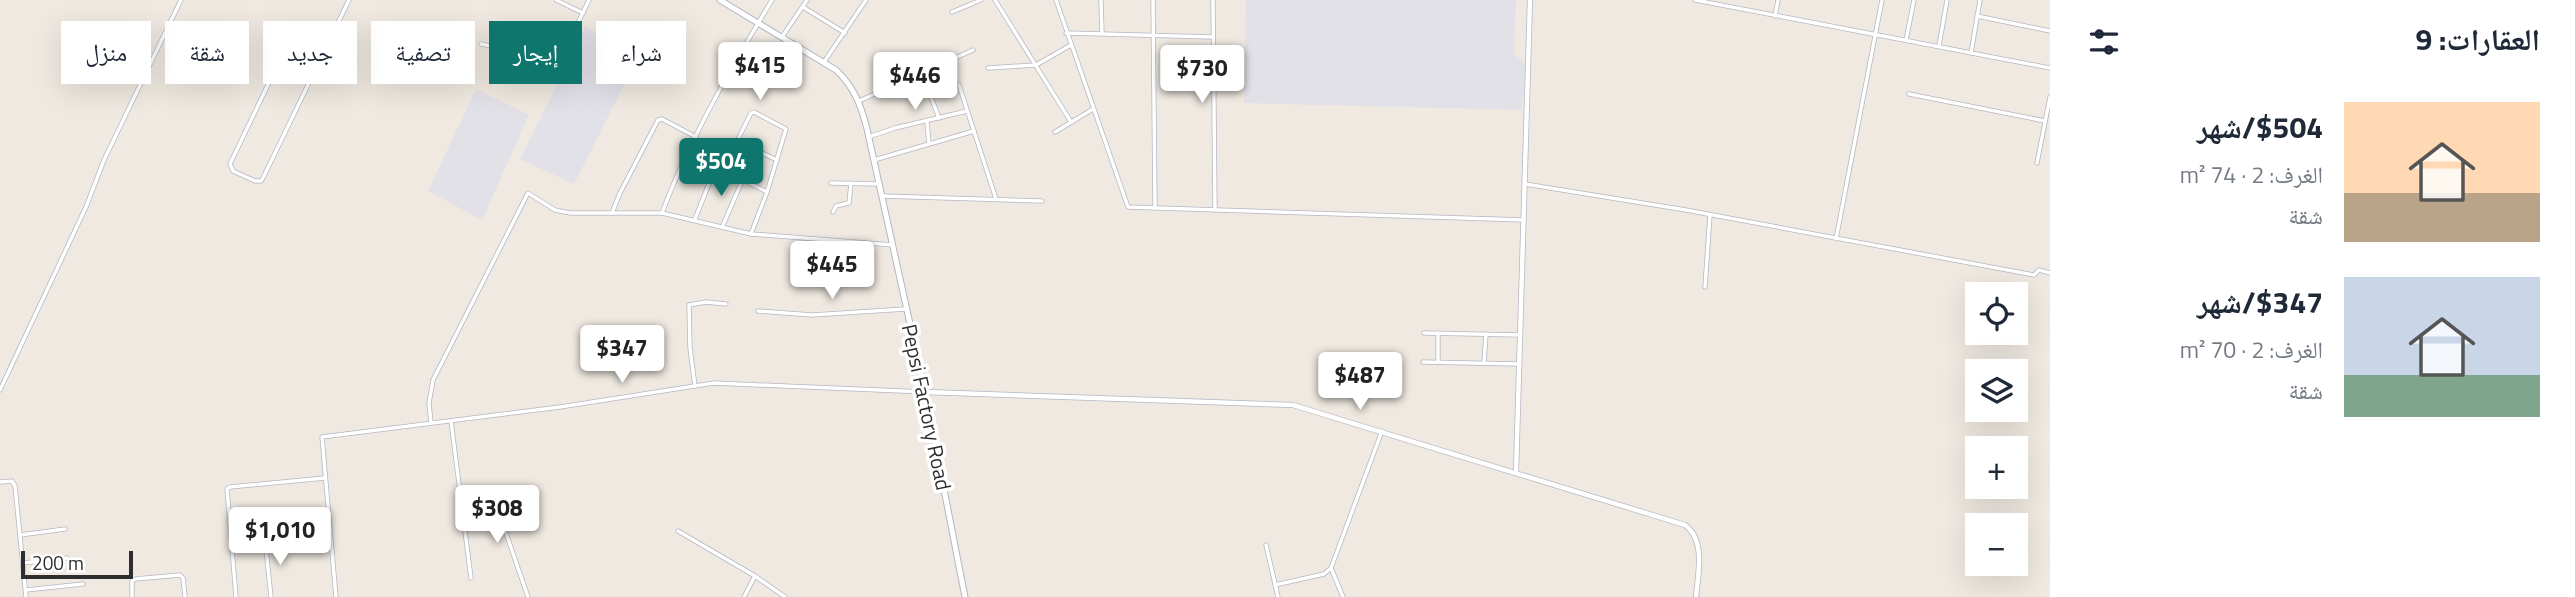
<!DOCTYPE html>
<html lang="ar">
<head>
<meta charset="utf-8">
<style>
  body { margin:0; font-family:"Titillium Web","Noto Naskh Arabic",sans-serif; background:#f6f6f7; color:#1f2937; direction:rtl; height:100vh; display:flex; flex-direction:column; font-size:26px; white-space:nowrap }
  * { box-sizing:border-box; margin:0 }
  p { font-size:23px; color:#747a83 }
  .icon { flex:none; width:38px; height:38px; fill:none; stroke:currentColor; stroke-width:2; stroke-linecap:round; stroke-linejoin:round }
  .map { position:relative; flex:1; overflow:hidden; direction:ltr }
  .panel { display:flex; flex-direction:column; background:#fff; width:525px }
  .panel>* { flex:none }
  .guide { position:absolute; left:21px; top:21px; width:665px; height:63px; direction:rtl; display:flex; gap:14px }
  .tools { position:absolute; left:1965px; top:282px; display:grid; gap:14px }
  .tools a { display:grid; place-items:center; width:63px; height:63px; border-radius:0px; background:#fff; box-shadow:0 7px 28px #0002; font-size:35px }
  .scale { position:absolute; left:21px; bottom:18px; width:112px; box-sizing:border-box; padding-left:7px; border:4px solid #2e2e2e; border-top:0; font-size:19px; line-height:24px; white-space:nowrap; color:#2e2e2e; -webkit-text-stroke:5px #fff; paint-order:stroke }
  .price { position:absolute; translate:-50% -60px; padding:0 16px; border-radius:7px; background:#fff; color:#222; font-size:23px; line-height:46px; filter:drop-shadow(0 2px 4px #0008) }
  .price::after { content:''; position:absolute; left:50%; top:42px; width:21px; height:16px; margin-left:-10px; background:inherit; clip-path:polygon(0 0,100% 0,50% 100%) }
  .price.selected { background:#0f766e; color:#fff }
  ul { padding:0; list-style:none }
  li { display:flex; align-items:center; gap:21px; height:175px; padding:0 35px }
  li span { display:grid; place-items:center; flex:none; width:196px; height:140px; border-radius:0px; color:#555 }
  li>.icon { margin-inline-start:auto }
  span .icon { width:84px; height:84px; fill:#fffc; stroke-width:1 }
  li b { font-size:30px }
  h2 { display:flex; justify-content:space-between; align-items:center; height:84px; padding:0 35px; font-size:30px }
  .pill { padding:0 24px; border-radius:0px; background:#fff; box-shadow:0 7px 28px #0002; font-size:24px; line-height:63px }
  .pill.selected { background:#0f766e; color:#fff }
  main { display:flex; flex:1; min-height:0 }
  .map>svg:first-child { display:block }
  .industrial { fill:#e3e1e8 }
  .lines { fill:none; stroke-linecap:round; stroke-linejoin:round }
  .minor-casing { stroke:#b4b7c1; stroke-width:5 }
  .tertiary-casing { stroke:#b4b7c1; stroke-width:6 }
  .secondary-casing { stroke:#b4b7c1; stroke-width:7 }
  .minor { stroke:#fff; stroke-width:3.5 }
  .tertiary { stroke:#fff; stroke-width:4.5 }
  .secondary { stroke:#fff; stroke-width:5 }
  .labels { text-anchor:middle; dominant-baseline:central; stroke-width:7; stroke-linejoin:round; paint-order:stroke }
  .street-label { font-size:21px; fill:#2e2e2e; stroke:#fff }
</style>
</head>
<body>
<main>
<section class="panel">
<h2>العقارات: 9<svg class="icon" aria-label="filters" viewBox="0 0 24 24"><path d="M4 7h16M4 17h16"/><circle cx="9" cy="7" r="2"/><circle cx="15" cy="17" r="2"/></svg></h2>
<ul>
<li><span style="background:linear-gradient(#ffd9b3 65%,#b9a48a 0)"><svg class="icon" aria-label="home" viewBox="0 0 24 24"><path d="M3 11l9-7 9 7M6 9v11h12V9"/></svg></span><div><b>$504/شهر</b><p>الغرف: 2 · 74 m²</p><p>شقة</p></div></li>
<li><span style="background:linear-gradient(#c9d6e8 70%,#7fa58c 0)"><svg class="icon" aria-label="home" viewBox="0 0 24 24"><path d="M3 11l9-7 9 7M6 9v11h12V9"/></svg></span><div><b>$347/شهر</b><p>الغرف: 2 · 70 m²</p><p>شقة</p></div></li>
</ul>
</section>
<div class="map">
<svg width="2050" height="597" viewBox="0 0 2050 597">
  <rect width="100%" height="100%" fill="#efe9e1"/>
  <g class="industrial">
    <path d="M1246,0H1516L1514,53L1527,66L1521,110L1244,103Z"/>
    <path d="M585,27L639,55L574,184L520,159Z"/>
    <path d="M476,89L529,115L482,220L428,191Z"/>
  </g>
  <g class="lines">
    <g class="minor-casing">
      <g id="minor">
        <path d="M556,0L583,13"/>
        <path d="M995,0L1071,122"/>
        <path d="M1056,0L1128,207L1524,220"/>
        <path d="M1101,0L1102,33"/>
        <path d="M1153,0L1155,208"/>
        <path d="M1213,0L1215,210"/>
        <path d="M1695,0L2050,68"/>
        <path d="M803,7L845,33"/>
        <path d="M952,12L981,0"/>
        <path d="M1775,16L1778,0"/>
        <path d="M1977,16L2050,31"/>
        <path d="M1066,33L1213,37"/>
        <path d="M782,37L807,0"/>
        <path d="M1906,40L1914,0"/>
        <path d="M481,44L560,60L589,0"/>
        <path d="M287,45L230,164L233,171L255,181H261L263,178L349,0"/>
        <path d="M1939,46L1947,0"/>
        <path d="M1971,53L1980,0"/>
        <path d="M824,62L866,0"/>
        <path d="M988,68L1036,65L1071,45"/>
        <path d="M959,85L996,199"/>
        <path d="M929,92L939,118"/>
        <path d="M1909,94L2045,121"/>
        <path d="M859,101L973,50"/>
        <path d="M927,122L929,144"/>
        <path d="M1055,132L1093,109"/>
        <path d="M869,137L895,128L967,111"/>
        <path d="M737,141L777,160"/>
        <path d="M688,152L767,192"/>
        <path d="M874,160L974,131"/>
        <path d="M2037,163L2050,97"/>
        <path d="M723,169L751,113L754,112L786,129L767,192L751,234"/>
        <path d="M831,183L879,184"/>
        <path d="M1525,184L1686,210L2034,275L2039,270L2050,273"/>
        <path d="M882,196L1042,201"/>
        <path d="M833,212L836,206L849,203L851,183"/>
        <path d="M612,213L620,193L658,120L662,119L696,137"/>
        <path d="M662,213C690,138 731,68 772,0"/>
        <path d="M695,219L716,166"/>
        <path d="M723,225L743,179"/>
        <path d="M1836,239L1882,0"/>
        <path d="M1705,287L1710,215"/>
        <path d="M758,311L812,315L906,309"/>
        <path d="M1424,333L1520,335"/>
        <path d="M1423,362L1519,364"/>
        <path d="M1438,362V333"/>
        <path d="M1484,363L1486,334"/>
        <path d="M695,386L690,348L689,305L706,302L726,304"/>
        <path d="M0,390L86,207L104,160L181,0"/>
        <path d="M451,421L471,578"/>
        <path d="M431,423L429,403L433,380L528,193L555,210L570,213H662L751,234L893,245"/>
        <path d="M0,482L12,481L15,486L26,597"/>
        <path d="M461,501L490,500L495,501L528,597"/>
        <path d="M229,521L328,512"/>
        <path d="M678,531L755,576L785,597"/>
        <path d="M20,535L65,529"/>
        <path d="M265,539L271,597"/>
        <path d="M1266,545L1278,597"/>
        <path d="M23,563L67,558"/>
        <path d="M1331,568L1343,597"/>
        <path d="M1275,585L1324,574L1331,568L1382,431"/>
        <path d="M26,590L83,584"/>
        <path d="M132,597V581L135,579L180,575L183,578L185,597"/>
        <path d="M236,597L227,489L230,487L325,478"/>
        <path d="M336,597L322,437L560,407L714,383L925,392"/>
        <path d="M744,597L755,576"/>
      </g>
    </g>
    <g class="tertiary-casing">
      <g id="tertiary">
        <path d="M925,392L1293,405L1685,525C1706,540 1698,574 1696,597"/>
        <path d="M1516,473L1530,0"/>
      </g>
    </g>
    <g class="secondary-casing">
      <path id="secondary" d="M720,0L836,70C854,87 861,105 867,129L925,392L965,597"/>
    </g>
    <use href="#minor" class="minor"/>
    <use href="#tertiary" class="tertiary"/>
    <use href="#secondary" class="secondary"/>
  </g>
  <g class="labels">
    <g class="street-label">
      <text transform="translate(927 407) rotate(78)">Pepsi Factory Road</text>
    </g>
  </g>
</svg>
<div class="tools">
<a><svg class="icon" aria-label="locate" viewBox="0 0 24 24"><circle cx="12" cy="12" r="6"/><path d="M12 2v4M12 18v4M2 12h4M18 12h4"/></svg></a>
<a><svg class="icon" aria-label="layers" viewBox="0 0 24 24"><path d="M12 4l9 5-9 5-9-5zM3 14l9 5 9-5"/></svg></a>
<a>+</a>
<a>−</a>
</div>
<div class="scale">200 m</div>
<b class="price" style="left:760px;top:102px">$415</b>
<b class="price" style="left:1202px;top:105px">$730</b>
<b class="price" style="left:915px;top:112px">$446</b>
<b class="price selected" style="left:721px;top:198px">$504</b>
<b class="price" style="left:832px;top:301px">$445</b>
<b class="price" style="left:622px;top:385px">$347</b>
<b class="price" style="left:1360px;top:412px">$487</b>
<b class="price" style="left:497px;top:545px">$308</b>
<b class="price" style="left:280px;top:567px">$1,010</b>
<div class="guide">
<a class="pill">شراء</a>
<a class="pill selected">إيجار</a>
<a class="pill">تصفية</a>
<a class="pill">جديد</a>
<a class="pill">شقة</a>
<a class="pill">منزل</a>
</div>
</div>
</main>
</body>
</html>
